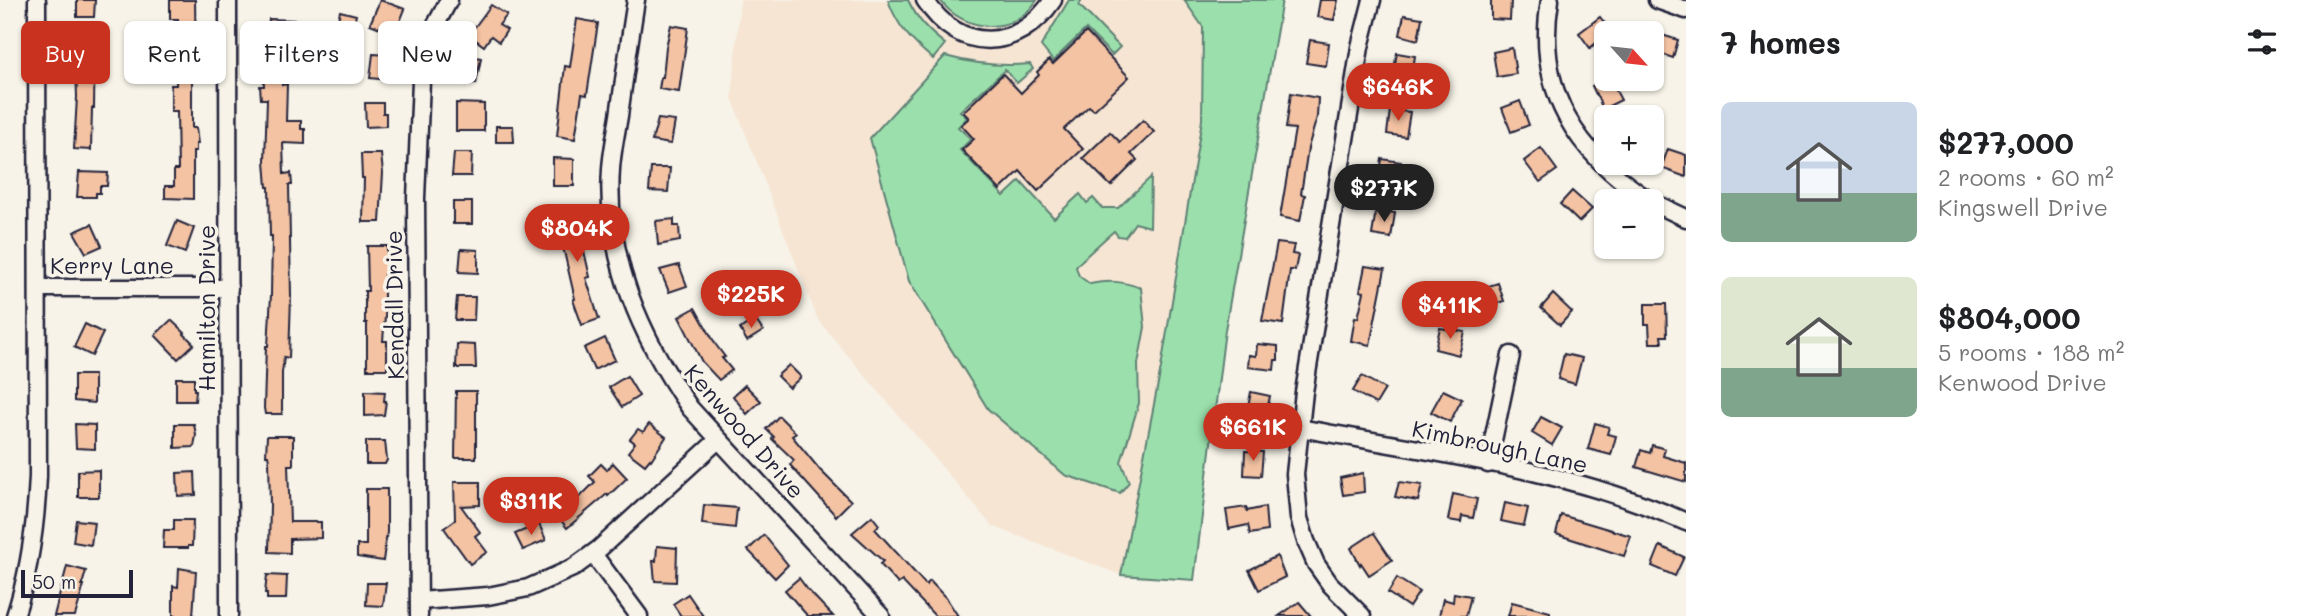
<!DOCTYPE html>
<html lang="en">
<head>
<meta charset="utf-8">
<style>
  body { margin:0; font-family:Mali,sans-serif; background:#f2f2f2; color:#202124; height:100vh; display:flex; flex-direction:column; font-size:26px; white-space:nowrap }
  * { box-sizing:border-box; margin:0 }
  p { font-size:23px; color:#757577 }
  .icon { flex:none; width:38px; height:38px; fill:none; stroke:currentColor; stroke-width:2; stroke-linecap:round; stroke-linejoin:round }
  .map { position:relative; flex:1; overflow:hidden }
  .side { display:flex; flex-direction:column; background:#fff; width:630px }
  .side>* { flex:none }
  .hud { position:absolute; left:21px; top:21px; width:665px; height:63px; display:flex; gap:14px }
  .needle { width:46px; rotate:117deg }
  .controls { position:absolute; left:1594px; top:21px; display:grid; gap:14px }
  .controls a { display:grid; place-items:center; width:70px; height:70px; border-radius:10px; background:#fff; box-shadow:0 2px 5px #0004; font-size:35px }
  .scale { position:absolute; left:21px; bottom:18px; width:112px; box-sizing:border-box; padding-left:7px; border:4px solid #22223b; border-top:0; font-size:19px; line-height:24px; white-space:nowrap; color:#22223b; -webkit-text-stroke:5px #f7f3e8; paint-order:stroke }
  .price { position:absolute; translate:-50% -60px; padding:0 16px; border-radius:24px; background:#c8321e; color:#fff; font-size:23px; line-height:46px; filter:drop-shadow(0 2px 4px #0008) }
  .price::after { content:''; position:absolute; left:50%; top:42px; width:21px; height:16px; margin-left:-10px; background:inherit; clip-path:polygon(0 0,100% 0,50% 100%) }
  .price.active { background:#222; color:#fff }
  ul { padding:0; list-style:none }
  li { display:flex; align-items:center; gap:21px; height:175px; padding:0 35px }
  li span { display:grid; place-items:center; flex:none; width:196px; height:140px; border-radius:10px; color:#555 }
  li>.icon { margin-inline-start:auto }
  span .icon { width:84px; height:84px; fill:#fffc; stroke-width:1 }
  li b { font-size:30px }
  h2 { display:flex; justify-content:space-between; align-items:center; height:84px; padding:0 35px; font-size:30px }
  .tag { padding:0 24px; border-radius:10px; background:#fff; box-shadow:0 2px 5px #0004; font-size:24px; line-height:63px }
  .tag.active { background:#c8321e; color:#fff }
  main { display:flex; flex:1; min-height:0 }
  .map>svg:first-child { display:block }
  .built { fill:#f6e5d3 }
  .green { fill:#9be0ac; stroke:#5e8174; stroke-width:2 }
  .building { fill:#f4c3a3; stroke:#22223b; stroke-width:2 }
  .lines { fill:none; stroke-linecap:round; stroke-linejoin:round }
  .minor-casing { stroke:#22223b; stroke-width:21 }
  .minor { stroke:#f7f3e8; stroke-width:16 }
  .labels { text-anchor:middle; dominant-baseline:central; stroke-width:7; stroke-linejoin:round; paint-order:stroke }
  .street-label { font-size:23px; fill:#22223b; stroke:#f7f3e8 }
</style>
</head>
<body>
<main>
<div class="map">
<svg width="1686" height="616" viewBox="0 0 1686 616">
  <rect width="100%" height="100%" fill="#f7f3e8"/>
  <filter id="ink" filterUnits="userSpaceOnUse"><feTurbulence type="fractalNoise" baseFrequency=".0143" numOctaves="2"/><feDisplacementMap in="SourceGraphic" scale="14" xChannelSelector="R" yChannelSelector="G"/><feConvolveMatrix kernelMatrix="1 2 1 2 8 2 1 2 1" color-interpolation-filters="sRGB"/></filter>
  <g filter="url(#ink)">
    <path class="built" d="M740,0H1184L1203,26L1202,120L1161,368L1121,575L992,526L818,320L732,98Z"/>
    <g class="green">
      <path d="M888,0H908C917,19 928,31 945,44L933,59C912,42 897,26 888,0Z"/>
      <path d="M940,0H1037C1014,36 964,33 940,0Z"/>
      <path d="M1069,0H1082L1079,5L1120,47L1112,55L1086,29L1053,61L1041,46Z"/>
      <path d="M1184,0H1282L1225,330L1194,580L1121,575L1161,368L1202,120L1203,27Z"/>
      <path d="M945,56C974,64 1000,67 1030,64L1033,69L1017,83L1005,70L960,111L967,118L958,127L971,139L960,150L1004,196L1020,181L1054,218L1080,194L1087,203L1093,198L1102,208H1118L1151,177L1150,227L1135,223L1125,237L1118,236L1114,231C1109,235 1078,263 1076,267L1079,276L1090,284C1109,280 1122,281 1141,288L1145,327L1138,364L1139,403L1121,462L1129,482L1120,493L1065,475L988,409L909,281L870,138Z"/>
    </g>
    <g class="building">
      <path d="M77,0H95L94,17H77Z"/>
      <path d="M170,0H195L196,65H192V128H196L198,144H196V151H193V199L165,198V186H174V170H178L177,111H171V85H176L178,19H170Z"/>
      <path d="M380,0L405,9L395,34L370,24Z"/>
      <path d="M1320,0H1338L1334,20L1317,17Z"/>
      <path d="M1491,0H1511L1510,20L1491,19Z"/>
      <path d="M491,5L507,15L499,25L507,30L499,42L491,36L484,46L469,35Z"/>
      <path d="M340,11L356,15L352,32L336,28Z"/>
      <path d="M1404,15L1422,18L1418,40L1400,35Z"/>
      <path d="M1600,17L1611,31L1590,48L1579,33Z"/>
      <path d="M269,19L295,20L293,41H287V43L267,42Z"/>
      <path d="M577,19L598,23L587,95L582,94L575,139L557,136L565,66L570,67Z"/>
      <path d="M671,25L688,28L679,92L659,89L661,77H663L666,47Z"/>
      <path d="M1086,32L1129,77L1094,110L1089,106L1064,129L1083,149L1038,191L1020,171L1000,190L962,150L974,139L961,125L969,118L963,112L1003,74L1021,93L1039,75L1037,72L1049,60L1053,64Z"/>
      <path d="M1652,32L1678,40L1673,58L1652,51Z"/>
      <path d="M74,40H95L94,108H92L91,150L74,149L77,97L76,65H73Z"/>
      <path d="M1310,40L1329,43L1326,66L1306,63Z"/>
      <path d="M1512,48L1516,74L1497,77L1493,52Z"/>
      <path d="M1397,53L1415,56L1410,88L1391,84Z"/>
      <path d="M373,54L389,55V80L370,78Z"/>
      <path d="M466,55L481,58L476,84L458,80L462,57H465Z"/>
      <path d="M263,64H281L282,85L287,84L286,121H301V129H305V144L283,143L284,174L291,173L292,185H289L291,296L289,358L284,357L282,373V414H265L264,408L266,346H268L271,295L272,236H270L269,187H267L265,161L267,99H261L260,86H264Z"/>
      <path d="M1606,78L1610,79L1621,100L1603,109L1592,86Z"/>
      <path d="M1291,93L1318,98L1317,117L1308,148L1301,194L1305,195L1300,221L1280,217L1295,129L1286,128Z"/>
      <path d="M1520,101L1529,125L1511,132L1502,108Z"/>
      <path d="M365,103H383V113H386V126L366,127Z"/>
      <path d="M456,103L484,104V131H456Z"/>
      <path d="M1390,110L1410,112L1406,137L1387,134Z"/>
      <path d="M658,119L675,121L671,144L652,141Z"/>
      <path d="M1143,120L1154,132L1131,154L1137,160L1111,186L1083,158L1110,132L1120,142Z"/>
      <path d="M496,126H513L514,142H496Z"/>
      <path d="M1541,148L1557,170L1540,182L1524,161Z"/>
      <path d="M1668,149L1686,155V177L1661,168Z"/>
      <path d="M454,153H472L471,176H452Z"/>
      <path d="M361,154H381L383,173L380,222H363L364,178H362Z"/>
      <path d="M553,158L574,159V186H553Z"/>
      <path d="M1382,159L1401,162L1396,188L1378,185Z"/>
      <path d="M651,168H670L668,192L649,191Z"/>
      <path d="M79,172L108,173L107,186H100V193H96V197H77Z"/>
      <path d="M1572,191L1592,209L1579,222L1560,204Z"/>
      <rect x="453" y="202" width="19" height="22"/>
      <path d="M577,208L582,252L584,251L590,277L586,278L599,319L582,325L573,300L575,299L560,234L557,209Z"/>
      <path d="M1376,210L1395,213L1391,238L1372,235Z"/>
      <path d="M674,219V226H679L680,241L658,245L656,221Z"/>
      <path d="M177,221L194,228L185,253L167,246Z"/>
      <path d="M92,224L102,246L86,253L74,232Z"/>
      <path d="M1277,243L1294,245L1292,254L1298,255L1295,270H1290L1283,324L1262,321Z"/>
      <path d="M367,246H387V274H384V304H386L383,341H387V369H367V323H365V291H368Z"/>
      <path d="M461,249L478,250V273L459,272Z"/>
      <path d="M679,265L687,286L669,292L660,270Z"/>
      <path d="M1365,266L1385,269L1370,345L1351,341L1355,317L1358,318L1364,292L1360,291Z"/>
      <path d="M1498,283L1504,301L1480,309L1474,291Z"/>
      <path d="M1553,294L1572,312L1560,325L1541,308Z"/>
      <path d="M457,297H475L474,320H455Z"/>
      <path d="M1446,298L1460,307L1453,319L1443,322L1435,317Z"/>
      <path d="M1645,304H1666L1667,336H1661L1662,343H1650L1649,324H1645Z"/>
      <path d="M695,308L716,345L725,357L722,358L732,370L719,380L702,362L679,317Z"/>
      <path d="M755,319L763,331L747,341L740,329Z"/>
      <path d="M171,320L185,333L184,334L194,344L178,359L155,335Z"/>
      <path d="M85,324L103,333L92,356L74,347Z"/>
      <path d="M1440,328L1465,332L1459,355L1435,349Z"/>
      <path d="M605,338L615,360L594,370L584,348Z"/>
      <path d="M457,344L475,345L476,368H456Z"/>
      <path d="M1257,344L1278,346V360H1275L1274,370L1248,367L1249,355L1256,356Z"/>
      <path d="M1564,354L1582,358L1575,384L1558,379Z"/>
      <path d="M789,365L801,377L789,388L777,376Z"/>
      <path d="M74,375H94V403L74,401Z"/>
      <path d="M627,376L639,396L622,407L609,387Z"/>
      <path d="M1362,376L1385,389L1376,404L1353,391Z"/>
      <path d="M176,378H194V390H196L195,401H176Z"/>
      <path d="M745,385L761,401L747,414L733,396Z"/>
      <path d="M1443,390L1462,399L1450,422L1431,412Z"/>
      <path d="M365,391L385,392L384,401H386L384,415L365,416Z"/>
      <path d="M456,391H476V458H455Z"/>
      <path d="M1251,392L1270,396L1265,421L1246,417Z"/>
      <path d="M779,416L796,433L792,436L820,470L851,501L836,516L790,465L794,460L772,439L774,437L766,429Z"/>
      <path d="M1541,417L1562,428L1552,445L1532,433Z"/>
      <path d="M1595,423L1609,427L1607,434L1616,436L1611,455L1588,449Z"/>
      <path d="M75,424L95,425V449L76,448Z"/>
      <path d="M175,424H194L196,435L194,447L175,448Z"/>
      <path d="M649,424L666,437L651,460L650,459L645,465L628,452L635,443L630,439L638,429L643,432Z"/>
      <path d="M267,436H293V465H288L290,522H321V538L290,539V553L269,552L270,505L269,460L268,455H266Z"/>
      <path d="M366,441H385L387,460L385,464H366Z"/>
      <path d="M1652,445L1665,449L1663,456L1686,463V482L1636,467L1641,450L1650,453Z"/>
      <path d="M1245,451L1263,452L1261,476L1244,475Z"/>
      <path d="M613,463L627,478L608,496L607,494L567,528L556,514L582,495L595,482L589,476L601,464L607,470Z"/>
      <path d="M99,470V497H78V471Z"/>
      <path d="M195,472L196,495L178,496L177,473Z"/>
      <path d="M1363,473L1364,492L1343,495L1340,478Z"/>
      <path d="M454,482H480V505L461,506L480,532L475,536L487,552L470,564L444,528L455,520Z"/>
      <path d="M1399,482L1422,485L1418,501L1395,497Z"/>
      <path d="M366,489H387V532L383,561L357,557V545H366Z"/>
      <path d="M1453,494L1477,499L1473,518L1462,516L1461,522L1448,520Z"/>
      <path d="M1505,503L1528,508L1524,526L1501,521Z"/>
      <path d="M704,505L737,508L735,528L702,524Z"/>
      <path d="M1246,507L1247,511L1265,507L1267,531L1250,534L1248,525L1229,529L1226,510Z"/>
      <path d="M1561,515L1631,536L1624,556L1556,534Z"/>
      <path d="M872,516L879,525L875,529L926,585L930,581L947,599L958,616H935L902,581L898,584L880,564L883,561L852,533Z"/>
      <path d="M76,520L94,522L91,545L73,542Z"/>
      <path d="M174,520H193L192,546H188V548H163L164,530H174Z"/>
      <path d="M539,524L546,540L523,550L515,534Z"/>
      <path d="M1374,533L1392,560L1369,575L1361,563L1360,565L1351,548Z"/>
      <path d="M764,535L788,565L775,578L748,550Z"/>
      <path d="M657,546L677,548L676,582L655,581L653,561H656Z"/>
      <path d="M1660,546L1684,557L1675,576L1652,566Z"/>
      <path d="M1277,556L1285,577L1259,590L1249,570Z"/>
      <path d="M67,566L86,571L82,585H84L75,616H54Z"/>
      <path d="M179,568L196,571L193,616H173V586L178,587Z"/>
      <path d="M267,575L287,576L286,599H267V593H265Z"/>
      <path d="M799,578L808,590L833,616H808L805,613L785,590Z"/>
      <path d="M1397,578L1419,592L1409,607L1388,593Z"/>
      <path d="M367,583H386L383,606L366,605Z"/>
      <path d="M1454,593L1471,596L1466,616H1439L1443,599L1453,602Z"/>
      <path d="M688,594L703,616H681L673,604Z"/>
      <path d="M1299,602L1311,616H1279Z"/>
      <path d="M1512,602L1550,612V616H1508Z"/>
    </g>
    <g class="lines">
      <g class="minor-casing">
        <g id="minor">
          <path d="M228,0L229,616"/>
          <path d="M636,0C630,39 624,78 619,116C616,134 612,152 611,169C605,258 641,337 690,408L881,616"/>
          <path d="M925,0C959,54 1018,52 1053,0"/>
          <path d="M1550,0C1535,91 1576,153 1650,201"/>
          <path d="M1657,0L1686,10"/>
          <path d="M1652,202L1686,218"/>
          <path d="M38,288H229"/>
          <path d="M1300,428C1429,452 1565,468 1686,522"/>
          <path d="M1488,464L1511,355"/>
          <path d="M593,554L639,616"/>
          <path d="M419,601L488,596L528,588L573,568L599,549L718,440"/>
          <path d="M15,616C30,570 36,524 38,476L37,0"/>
          <path d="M419,616L416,198L421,81L425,53L433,30L449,0"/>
          <path d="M1362,616L1330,584L1316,564L1306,541L1299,518L1295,474L1304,392L1360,47L1372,0"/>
        </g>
      </g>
      <use href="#minor" class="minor"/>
    </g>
  </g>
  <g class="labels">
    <g class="street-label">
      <text x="112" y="265">Kerry Lane</text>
      <text transform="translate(394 305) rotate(-91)">Kendall Drive</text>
      <text transform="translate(206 308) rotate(-90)">Hamilton Drive</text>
      <text transform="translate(745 431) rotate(49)">Kenwood Drive</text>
      <text transform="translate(1500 446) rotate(12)">Kimbrough Lane</text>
    </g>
  </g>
</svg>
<div class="controls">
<a><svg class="needle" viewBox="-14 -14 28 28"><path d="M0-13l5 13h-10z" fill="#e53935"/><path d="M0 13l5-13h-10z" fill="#757577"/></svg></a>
<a>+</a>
<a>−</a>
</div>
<div class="scale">50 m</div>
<b class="price" style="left:1398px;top:123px">$646K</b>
<b class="price active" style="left:1384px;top:224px">$277K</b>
<b class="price" style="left:577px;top:264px">$804K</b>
<b class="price" style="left:751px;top:330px">$225K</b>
<b class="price" style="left:1450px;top:341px">$411K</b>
<b class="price" style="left:1253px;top:463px">$661K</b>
<b class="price" style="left:531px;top:537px">$311K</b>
<div class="hud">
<a class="tag active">Buy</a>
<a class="tag">Rent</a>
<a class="tag">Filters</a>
<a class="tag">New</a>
</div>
</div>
<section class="side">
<h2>7 homes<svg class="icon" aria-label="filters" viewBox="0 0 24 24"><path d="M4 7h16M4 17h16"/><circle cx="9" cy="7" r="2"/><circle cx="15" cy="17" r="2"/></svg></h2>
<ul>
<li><span style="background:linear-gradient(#c9d6e8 65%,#7fa58c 0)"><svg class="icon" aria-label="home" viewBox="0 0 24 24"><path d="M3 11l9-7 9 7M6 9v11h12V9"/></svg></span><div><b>$277,000</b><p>2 rooms · 60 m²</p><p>Kingswell Drive</p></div></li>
<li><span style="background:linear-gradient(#dfe7d0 65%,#7fa58c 0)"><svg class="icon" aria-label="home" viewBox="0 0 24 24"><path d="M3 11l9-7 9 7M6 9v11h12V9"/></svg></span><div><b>$804,000</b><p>5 rooms · 188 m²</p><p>Kenwood Drive</p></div></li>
</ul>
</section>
</main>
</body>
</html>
